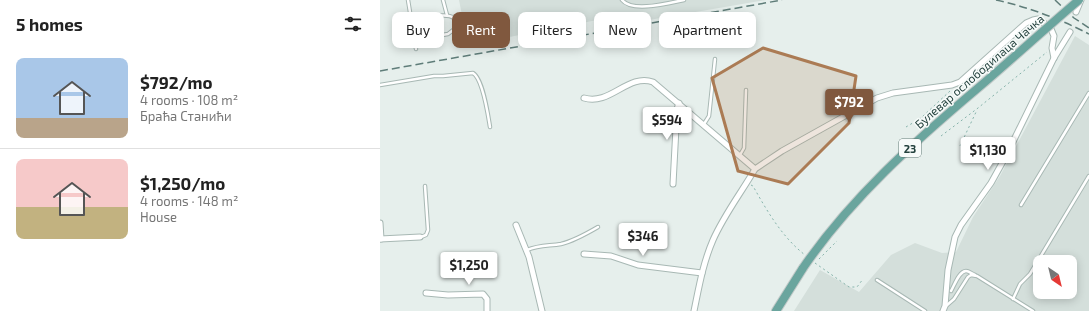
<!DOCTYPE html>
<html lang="en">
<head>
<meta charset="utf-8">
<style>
  body { margin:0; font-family:"Exo 2",sans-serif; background:#f2f2f2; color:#222; height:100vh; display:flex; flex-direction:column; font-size:15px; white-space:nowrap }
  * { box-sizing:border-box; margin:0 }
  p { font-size:13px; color:#767676 }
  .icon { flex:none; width:22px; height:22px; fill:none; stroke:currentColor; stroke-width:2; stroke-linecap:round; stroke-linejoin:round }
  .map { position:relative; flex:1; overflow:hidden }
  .side { display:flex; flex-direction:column; background:#fff; width:380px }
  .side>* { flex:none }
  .top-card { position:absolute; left:12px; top:12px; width:380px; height:36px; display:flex; gap:8px }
  .needle { width:26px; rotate:145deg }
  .controls { position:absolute; left:653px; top:255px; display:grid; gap:8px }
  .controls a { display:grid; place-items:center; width:44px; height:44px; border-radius:8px; background:#fff; box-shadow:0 2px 10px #0003; font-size:20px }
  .price { position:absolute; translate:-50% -34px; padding:0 9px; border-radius:4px; background:#fff; color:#222; font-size:13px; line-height:26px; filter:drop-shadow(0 1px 2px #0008) }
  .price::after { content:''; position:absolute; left:50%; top:24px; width:12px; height:9px; margin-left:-6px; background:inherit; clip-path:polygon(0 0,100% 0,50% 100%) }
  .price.selected { background:#80583e; color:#fff }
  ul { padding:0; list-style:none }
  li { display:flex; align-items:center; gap:12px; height:100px; padding:0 16px }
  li+li { border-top:1px solid #e0e0e0 }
  li span { display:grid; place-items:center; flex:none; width:112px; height:80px; border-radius:8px; color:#555 }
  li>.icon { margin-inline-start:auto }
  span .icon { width:48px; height:48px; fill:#fffc; stroke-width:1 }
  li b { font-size:17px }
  h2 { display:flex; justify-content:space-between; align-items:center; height:48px; padding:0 16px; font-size:17px }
  .pill { padding:0 14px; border-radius:8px; background:#fff; box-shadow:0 2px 10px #0003; font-size:14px; line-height:36px }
  .pill.selected { background:#80583e; color:#fff }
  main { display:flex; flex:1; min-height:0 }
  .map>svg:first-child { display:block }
  .built { fill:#d4dfdb; fill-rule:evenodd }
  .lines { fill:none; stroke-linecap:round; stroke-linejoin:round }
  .lane-casing { stroke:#a8b8b4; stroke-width:4.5 }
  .street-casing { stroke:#a8b8b4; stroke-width:7 }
  .primary-casing { stroke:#c2cac9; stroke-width:10 }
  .path { stroke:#86b3ab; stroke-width:1; stroke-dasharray:2 3; stroke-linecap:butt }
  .lane { stroke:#fff; stroke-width:2.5 }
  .street { stroke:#fff; stroke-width:5 }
  .primary { stroke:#6aa59e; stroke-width:8 }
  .rail { stroke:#5f7d79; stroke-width:1.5; stroke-dasharray:8 4; stroke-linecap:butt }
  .primary-bridge-casing { stroke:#c2cac9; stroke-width:10; stroke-linecap:butt }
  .primary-bridge { stroke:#6aa59e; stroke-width:8 }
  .marked { fill:#ab7b54; fill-opacity:0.2; stroke:#ab7b54; stroke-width:3; stroke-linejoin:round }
  .labels { text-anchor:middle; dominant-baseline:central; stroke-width:3; stroke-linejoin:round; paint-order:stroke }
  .shield { fill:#f7fbfa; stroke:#637a76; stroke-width:1 }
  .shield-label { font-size:11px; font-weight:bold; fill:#24423e }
  .street-label { font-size:12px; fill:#24423e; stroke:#f7fbfa }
</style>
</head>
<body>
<main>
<section class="side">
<h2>5 homes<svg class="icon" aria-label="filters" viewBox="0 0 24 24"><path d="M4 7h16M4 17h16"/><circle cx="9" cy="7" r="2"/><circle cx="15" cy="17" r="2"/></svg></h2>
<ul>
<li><span style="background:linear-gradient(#a9c7e8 75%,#b9a48a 0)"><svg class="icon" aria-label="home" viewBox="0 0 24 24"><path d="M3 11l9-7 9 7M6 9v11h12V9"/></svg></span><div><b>$792/mo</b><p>4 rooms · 108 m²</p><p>Браћа Станићи</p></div></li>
<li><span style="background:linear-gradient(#f6c9c9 60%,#c2b280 0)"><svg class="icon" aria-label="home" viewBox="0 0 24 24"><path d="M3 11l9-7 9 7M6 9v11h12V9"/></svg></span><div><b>$1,250/mo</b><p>4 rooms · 148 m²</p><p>House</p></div></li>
</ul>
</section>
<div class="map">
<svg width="709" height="311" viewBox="0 0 709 311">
  <rect width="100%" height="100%" fill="#e6efec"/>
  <g class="built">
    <path d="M79,0H386L234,26L233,17L88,45Z"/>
    <path d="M695,36L709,45V311H414L440,270L479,292L511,255L535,243L562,253L576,252L593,217L620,176ZM660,262H690V292H660Z"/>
  </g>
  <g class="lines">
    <g class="lane-casing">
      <g id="lane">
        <path d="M28,0L36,49"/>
        <path d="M63,0L67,15"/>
        <path d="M242,0C252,13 289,3 304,0"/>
        <path d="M31,21C42,19 80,7 77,27L68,34L34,40"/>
        <path d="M0,85L54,76H63L93,73C103,79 108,115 110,127"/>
        <path d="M324,124L329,116L335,59"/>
        <path d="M360,155L364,148L366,90"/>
        <path d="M641,205L709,93"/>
        <path d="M41,237L46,235L48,230L45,186"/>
        <path d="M147,250C159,245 168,246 181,244C194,241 206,234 218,227"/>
        <path d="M497,280L545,311"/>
        <path d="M571,291C574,286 579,271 586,271C589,271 592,274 595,275"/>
        <path d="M633,299L640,284L650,274L709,176"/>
        <path d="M566,306L574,299L588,277L591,275L597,276L653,311"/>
      </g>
    </g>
    <g class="street-casing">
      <g id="street">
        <path d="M696,12L701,0"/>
        <path d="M204,98C230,106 248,73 273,82L375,169"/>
        <path d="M293,184L297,109L299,103"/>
        <path d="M0,223L1,239"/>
        <path d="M136,225L149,257L162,311"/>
        <path d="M0,239L40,237"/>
        <path d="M204,254L231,256L258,265L322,273"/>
        <path d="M46,293L68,295L103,294L107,299V311"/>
        <path d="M314,311C319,287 323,263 333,240C344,215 361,193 375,169L402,151L497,98L513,93L572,85L580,82L646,23L653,20L658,19L664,23L671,29L674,36L672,48L674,58"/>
        <path d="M563,311L565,306L568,270L575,237L581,225L611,183L626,156L674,58L690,32"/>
      </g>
    </g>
    <g class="primary-casing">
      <path id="primary" d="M396,311L423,268"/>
    </g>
    <g class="path">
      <path d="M526,127L541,118L570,91"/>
      <path d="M561,136L598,108L667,52"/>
      <path d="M580,146L597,110"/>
      <path d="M371,185L373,186C387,211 402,237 425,255"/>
      <path d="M439,259L457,241"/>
      <path d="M435,263L469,287H477L483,279"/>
    </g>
    <use href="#lane" class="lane"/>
    <use href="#street" class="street"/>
    <use href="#primary" class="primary"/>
    <g class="rail">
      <path d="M616,0C648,7 680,19 709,34"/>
      <path d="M675,0L694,18L709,28"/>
      <path d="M0,71L402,0"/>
    </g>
    <g class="primary-bridge-casing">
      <path id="primary-bridge" d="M423,268C471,198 534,142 598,88C632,59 665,29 699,0"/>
    </g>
    <use href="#primary-bridge" class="primary-bridge"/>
  </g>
  <path class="marked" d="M383,48L476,76L469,123L408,184L358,171L332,78Z"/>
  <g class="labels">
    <rect class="shield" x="519" y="139" width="22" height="18" rx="3"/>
    <g class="shield-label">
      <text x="530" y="148">23</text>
    </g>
    <g class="street-label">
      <text transform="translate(599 71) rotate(-41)">Булевар ослободилаца Чачка</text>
    </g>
  </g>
</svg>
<div class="controls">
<a><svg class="needle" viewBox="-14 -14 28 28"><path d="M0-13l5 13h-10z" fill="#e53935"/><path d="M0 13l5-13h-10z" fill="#767676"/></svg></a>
</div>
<b class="price selected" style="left:469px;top:123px">$792</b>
<b class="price" style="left:287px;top:141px">$594</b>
<b class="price" style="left:608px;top:171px">$1,130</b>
<b class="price" style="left:263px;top:257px">$346</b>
<b class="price" style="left:89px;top:286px">$1,250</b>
<div class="top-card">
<a class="pill">Buy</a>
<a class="pill selected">Rent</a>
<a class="pill">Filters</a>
<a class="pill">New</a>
<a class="pill">Apartment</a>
</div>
</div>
</main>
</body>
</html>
